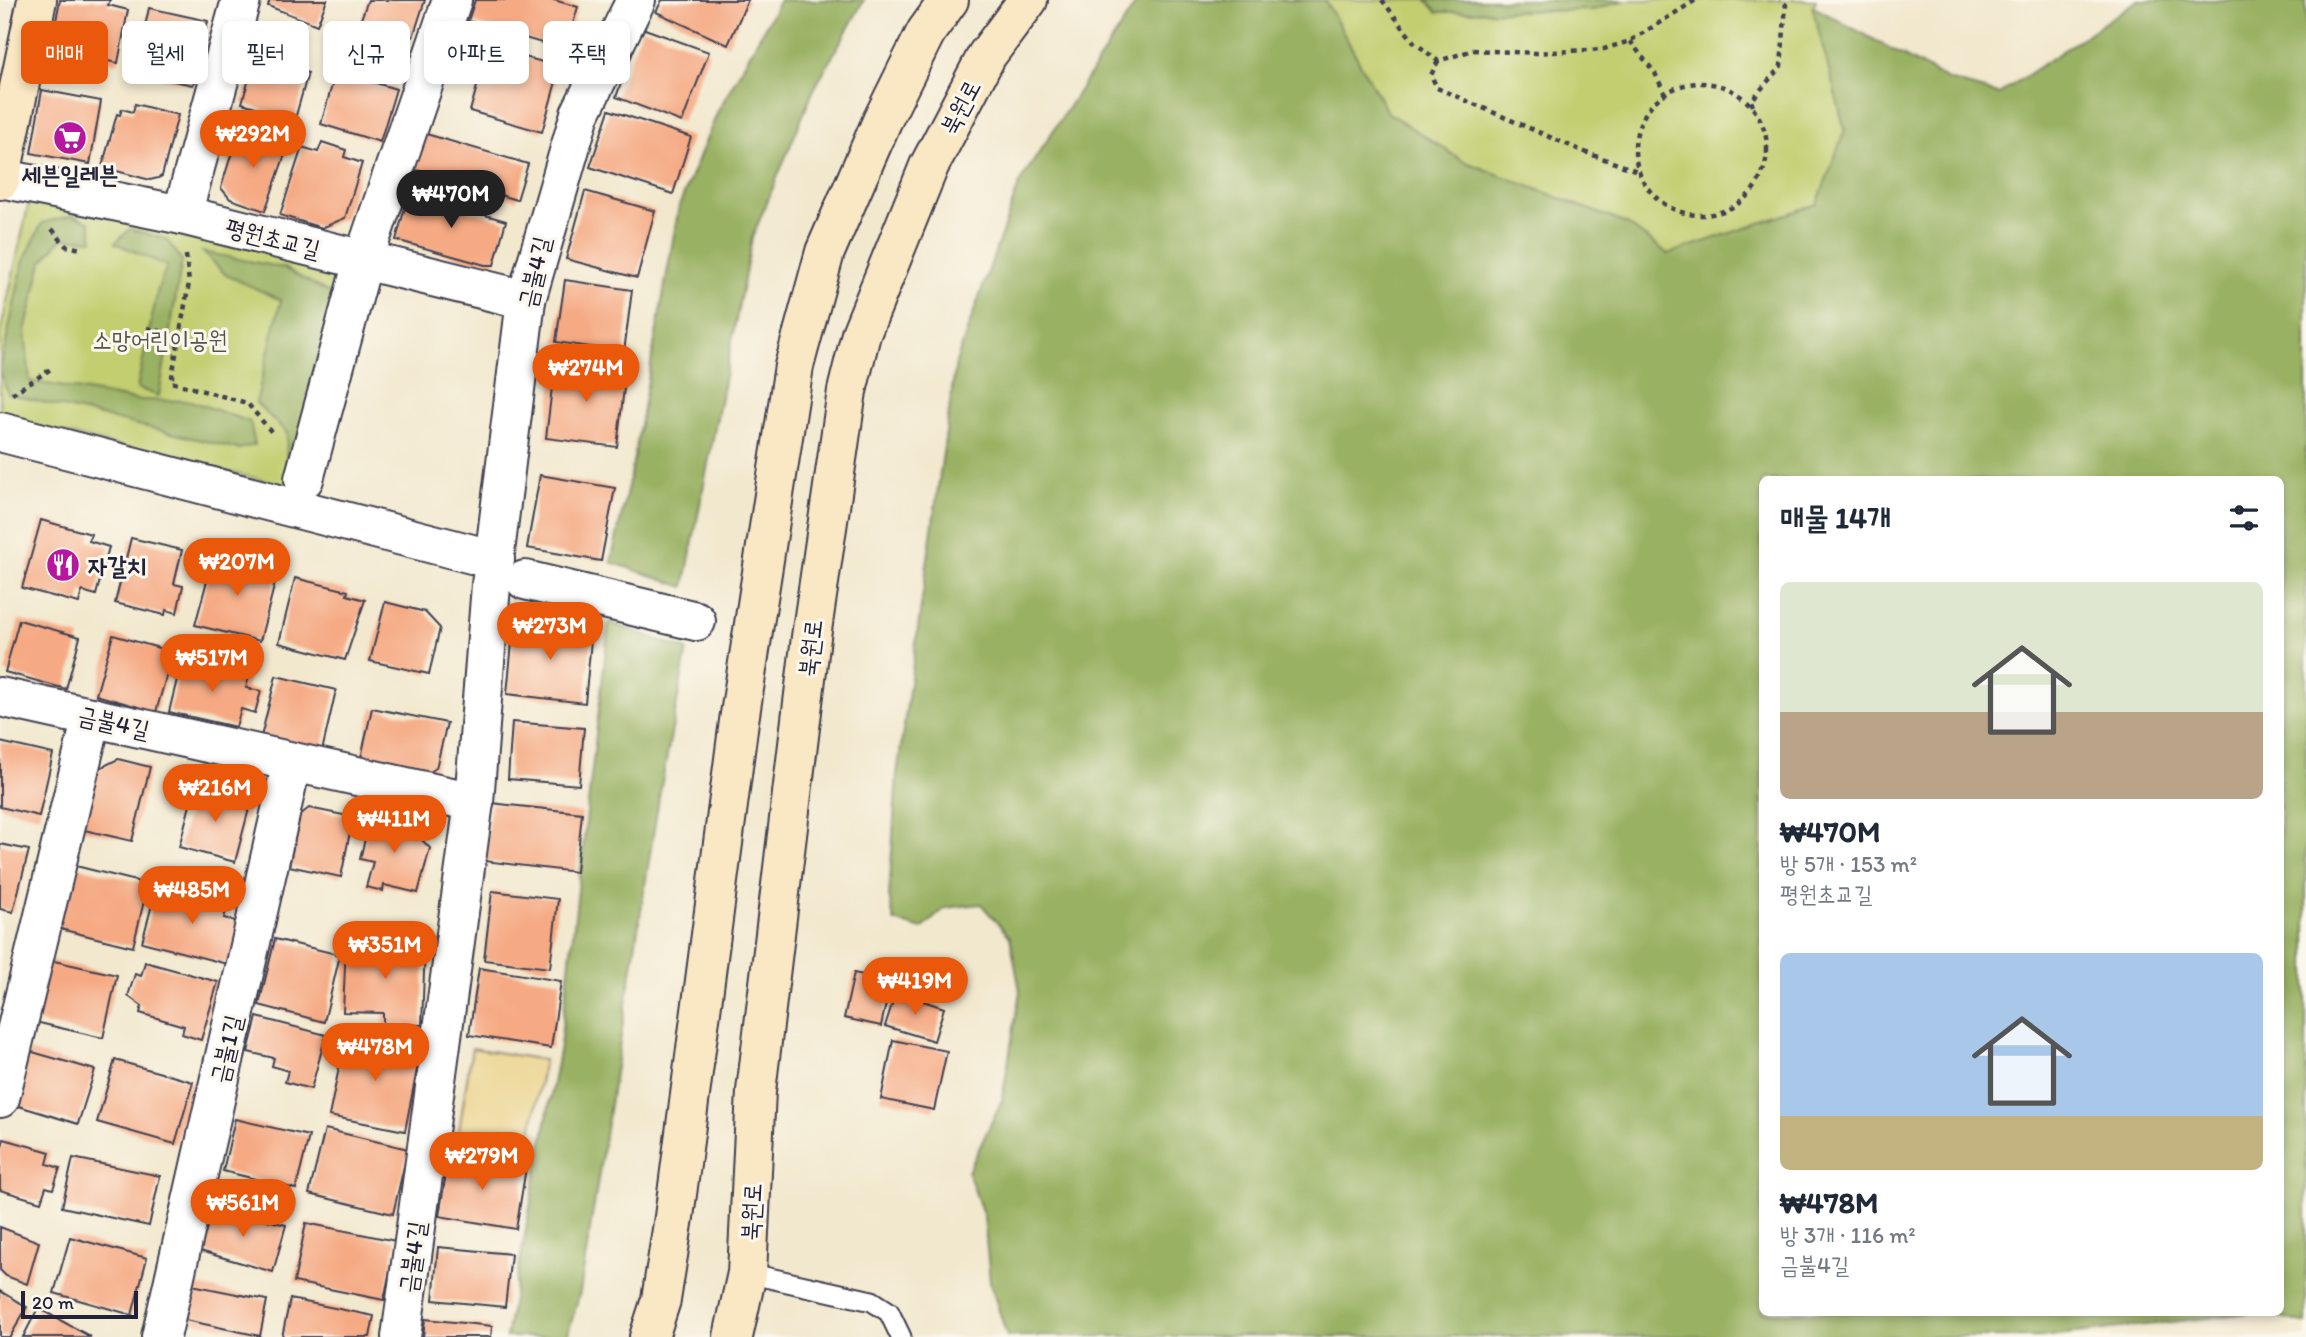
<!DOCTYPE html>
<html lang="ko">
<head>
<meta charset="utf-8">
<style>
  body { margin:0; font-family:Itim,"Poor Story",sans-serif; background:#f2f2f3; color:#1f2937; height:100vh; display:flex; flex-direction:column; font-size:26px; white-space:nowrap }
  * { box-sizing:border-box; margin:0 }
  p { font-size:23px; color:#747a83 }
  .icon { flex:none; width:38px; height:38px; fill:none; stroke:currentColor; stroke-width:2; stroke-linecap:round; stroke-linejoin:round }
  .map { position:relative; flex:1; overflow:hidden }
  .sheet { position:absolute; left:1759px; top:476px; width:525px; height:840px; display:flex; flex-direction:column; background:#fff; border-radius:10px; box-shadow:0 4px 10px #0003 }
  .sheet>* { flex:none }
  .hud { position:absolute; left:21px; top:21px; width:665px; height:63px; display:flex; gap:14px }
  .scale { position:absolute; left:21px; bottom:18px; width:117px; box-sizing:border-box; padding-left:7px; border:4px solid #22223b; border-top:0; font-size:19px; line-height:24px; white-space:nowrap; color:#22223b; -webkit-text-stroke:5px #fbf7ec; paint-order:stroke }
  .price { position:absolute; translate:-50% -60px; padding:0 16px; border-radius:24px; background:#ea580c; color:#fff; font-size:23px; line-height:46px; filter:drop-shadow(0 2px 4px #0008) }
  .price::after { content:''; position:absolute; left:50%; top:42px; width:21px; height:16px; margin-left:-10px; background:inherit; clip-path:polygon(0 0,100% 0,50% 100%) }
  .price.current { background:#222; color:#fff }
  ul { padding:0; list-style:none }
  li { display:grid; align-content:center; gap:14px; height:371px; padding:0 21px }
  li span { display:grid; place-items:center; height:217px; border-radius:10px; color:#555 }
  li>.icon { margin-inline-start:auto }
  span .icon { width:126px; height:126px; fill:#fffc; stroke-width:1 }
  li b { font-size:30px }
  h2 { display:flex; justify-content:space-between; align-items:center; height:84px; padding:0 21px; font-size:30px }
  .pill { padding:0 24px; border-radius:10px; background:#fff; box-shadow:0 4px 10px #0003; font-size:24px; line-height:63px }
  .pill.current { background:#ea580c; color:#fff }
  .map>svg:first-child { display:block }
  .green { fill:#c2ce70; stroke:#727856; stroke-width:2 }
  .forest { fill:#99b162; stroke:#5e6a4e; stroke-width:2 }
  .sand { fill:#eeda9e; stroke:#887e6c; stroke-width:2 }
  .building { fill:#f5aa84 }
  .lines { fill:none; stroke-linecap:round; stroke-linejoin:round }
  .lane-casing { stroke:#414051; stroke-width:23 }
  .street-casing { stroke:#414051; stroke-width:42 }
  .secondary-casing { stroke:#414051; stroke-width:42 }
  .path { stroke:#414051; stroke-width:4.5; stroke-dasharray:5 5; stroke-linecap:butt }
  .lane { stroke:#fff; stroke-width:19 }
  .street { stroke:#fff; stroke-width:38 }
  .secondary { stroke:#fae7c3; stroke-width:38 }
  .labels { text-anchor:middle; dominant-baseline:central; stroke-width:6; stroke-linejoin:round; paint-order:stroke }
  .street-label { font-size:24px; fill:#22223b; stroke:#fbf7ec }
  .poi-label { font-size:24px; font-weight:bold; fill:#22223b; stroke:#fbf7ec }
  .park-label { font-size:24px; fill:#52564b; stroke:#fbf7ec }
</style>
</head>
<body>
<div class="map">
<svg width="2306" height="1337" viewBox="0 0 2306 1337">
  <rect width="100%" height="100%" fill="#fbf7ec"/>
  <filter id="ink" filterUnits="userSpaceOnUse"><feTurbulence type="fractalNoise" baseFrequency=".0143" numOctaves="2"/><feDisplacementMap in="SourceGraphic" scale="14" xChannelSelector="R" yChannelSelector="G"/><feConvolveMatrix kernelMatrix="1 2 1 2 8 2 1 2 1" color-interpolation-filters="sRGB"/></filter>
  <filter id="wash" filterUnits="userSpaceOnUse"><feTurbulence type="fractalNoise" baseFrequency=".00686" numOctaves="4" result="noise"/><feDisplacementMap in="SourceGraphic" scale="28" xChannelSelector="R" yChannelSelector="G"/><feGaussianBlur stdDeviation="1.57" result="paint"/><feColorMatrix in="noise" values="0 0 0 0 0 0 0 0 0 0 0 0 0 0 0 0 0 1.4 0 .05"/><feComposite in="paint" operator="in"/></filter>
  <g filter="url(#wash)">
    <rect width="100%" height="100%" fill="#f2e8ce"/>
    <g class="green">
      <path d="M1325,0H1427L1438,12L1592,10L1626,0H1816L1813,7L1845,130L1817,204L1668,254L1627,224L1463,161L1387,112Z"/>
      <path d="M29,202L181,227L356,274L305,490L0,418V333Z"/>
    </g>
    <g class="forest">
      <path d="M780,0H864L813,91L752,238L684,587L611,562L633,464L679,206L718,111Z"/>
      <path d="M1138,0H1325L1387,112L1463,161L1627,224L1668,254L1817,204L1845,130L1812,6L1948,80L1999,94L2138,0H2306V1324L2265,1313L2280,1312V480H1762V1312L2250,1313L2040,1337L1007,1336L990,1282L984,1217L968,1172L1002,1100L1020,991L1010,937L981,904L945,908L922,929L894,921L889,896L897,774L956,362L1020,182Z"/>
      <path d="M1427,0H1626L1592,10L1437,12Z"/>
      <path d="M73,215L90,222L93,240L62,238L42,262L25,331L30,381L137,400L191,401L250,422L255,445L238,449L8,394L0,370L23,263L42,223Z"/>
      <path d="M130,229L166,239L182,260L159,396L137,388L158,289L167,266L115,243Z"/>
      <path d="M203,252L284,268L335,296L295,482L286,471L287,433L256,403L281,300L226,275Z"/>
      <path d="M609,622L687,650L659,798L580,1292L567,1337H506L560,1046Z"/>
    </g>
    <path class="sand" d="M472,1048L544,1060L527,1155L457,1143Z"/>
    <g id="blocks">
      <g class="building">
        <path d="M60,0H110L108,5L128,10L118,63L77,55L75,61L49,56Z"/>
        <path d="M270,0H327L317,25L268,6Z"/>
        <path d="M368,0H425L413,37L361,19Z"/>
        <path d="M475,0H554L578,7L565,50L468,21Z"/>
        <path d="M662,0H748L728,45L656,12Z"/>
        <path d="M149,8L208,21L193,85L135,73Z"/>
        <path d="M642,28L709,52L682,122L616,97Z"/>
        <path d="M500,50L560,67L542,132L470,111L480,76L492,79Z"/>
        <path d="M255,58L308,73L295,119L242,103Z"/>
        <path d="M336,71L396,89L380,142L321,124Z"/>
        <path d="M42,90L101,101L90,164L31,153Z"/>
        <path d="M135,104L178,115L162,176L158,178L150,180L102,167L117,114L120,115L122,109L133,112Z"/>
        <path d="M609,110L691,137L673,194L590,167Z"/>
        <path d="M239,129L288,146L265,211L230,199L221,188Z"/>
        <path d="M423,133L528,164L517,200L413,169Z"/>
        <path d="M322,142L346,150L344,157L362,163L345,218L322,228L280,215L302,147L318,152Z"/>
        <path d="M585,191L655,211L637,278L566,259Z"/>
        <path d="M409,193L506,221L494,265H485L396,240Z"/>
        <path d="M565,280L632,290L624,352L556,342Z"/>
        <path d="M555,362L626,371L617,447L546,438Z"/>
        <path d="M540,475L615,488L601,561L527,548Z"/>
        <path d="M41,520L91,534L89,541L109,547L96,595L82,591L79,603L22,588Z"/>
        <path d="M131,538L182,550L174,584L183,586L177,613L166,610L165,615L115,603Z"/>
        <path d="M214,555L278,571L260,641L195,625Z"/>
        <path d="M295,578L348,591L347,595L365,600L345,660L279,643Z"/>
        <path d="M385,602L425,612L440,628L429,674L370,661Z"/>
        <path d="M19,620L80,637L66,689L5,672Z"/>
        <path d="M514,622L592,630L585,703L507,694Z"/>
        <path d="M113,635L173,652L156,712L96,695Z"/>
        <path d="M182,659L249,675L246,688L261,691L255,713L241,709L236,727L169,712Z"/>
        <path d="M276,676L336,690L322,751L261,737Z"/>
        <path d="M372,708L447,723L436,768L430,772L361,758Z"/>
        <path d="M512,722L584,728L579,785L508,779Z"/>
        <path d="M0,742L53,754L39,816L0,807Z"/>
        <path d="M118,759L150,767L132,841L80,829L94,771Z"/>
        <path d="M195,786L251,801L235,862L179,847Z"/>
        <path d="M491,803L582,813L576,872L484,861Z"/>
        <path d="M309,808L353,817L341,877L289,866L300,815Z"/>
        <path d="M371,815L405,823L430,848L418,893L384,885L383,891L366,887L373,862L360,859Z"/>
        <path d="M0,844L29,850L13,912L0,909Z"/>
        <path d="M72,865L148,884L133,947L56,928Z"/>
        <path d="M157,886L221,903L226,911L224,918L242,923L231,965L142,942Z"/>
        <path d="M492,891L558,899L550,968L484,960Z"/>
        <path d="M275,939L340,955L324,1022L259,1005Z"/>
        <path d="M346,943L425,945L422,1025L383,1024V1013L343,1012Z"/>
        <path d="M45,959L117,975L103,1038L31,1021Z"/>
        <path d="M145,962L218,982L201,1040L182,1034L184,1026L140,1013L142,1006L128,996L135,974L141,976Z"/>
        <path d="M479,968L561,981L551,1048L469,1035Z"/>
        <path d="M854,973L891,981L881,1026L844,1018Z"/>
        <path d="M896,992L944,1008L934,1041L885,1026Z"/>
        <path d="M257,1017L326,1035L311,1089L285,1082L288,1071L272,1066L274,1058L248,1052Z"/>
        <path d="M346,1034L421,1049L405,1131L329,1116Z"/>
        <path d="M893,1040L947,1051L934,1110L881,1099Z"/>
        <path d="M29,1051L95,1070L78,1124L12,1104Z"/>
        <path d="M115,1060L193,1082L175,1144L97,1122Z"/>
        <path d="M235,1119L309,1136L296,1189L223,1171Z"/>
        <path d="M325,1129L408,1149L393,1214L309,1194Z"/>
        <path d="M4,1139L50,1152L47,1164L60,1168L53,1189L46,1187L41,1202L0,1190V1153Z"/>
        <path d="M449,1155L526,1168L516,1229L439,1216Z"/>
        <path d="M73,1158L160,1176L149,1226L62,1207Z"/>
        <path d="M213,1206L286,1225L273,1272L200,1251Z"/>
        <path d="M306,1223L396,1241L384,1300L294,1282Z"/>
        <path d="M0,1227L39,1242L27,1284L6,1276L0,1270Z"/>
        <path d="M70,1237L147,1258L132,1315L54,1293Z"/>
        <path d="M438,1247L511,1254L505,1307L433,1300Z"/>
        <path d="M192,1285L267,1300L260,1336L185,1320Z"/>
        <path d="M0,1291L27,1307L10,1337H0Z"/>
        <path d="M290,1299L374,1316L370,1337H282Z"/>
        <path d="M38,1308L91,1337H23Z"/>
        <path d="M425,1319L492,1326L491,1337H423Z"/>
      </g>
    </g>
  </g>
  <g filter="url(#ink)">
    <use href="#blocks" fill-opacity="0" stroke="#414051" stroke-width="2"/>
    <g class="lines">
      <g class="lane-casing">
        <path id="lane" d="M747,1273L872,1301L889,1312L901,1337"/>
      </g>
      <g class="street-casing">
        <g id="street">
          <path d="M0,178L182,215L526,300"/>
          <path d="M182,215L241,0"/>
          <path d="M0,432L495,560"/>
          <path d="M304,479L363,261L452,0"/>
          <path d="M525,580L696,621"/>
          <path d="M0,697L474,802"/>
          <path d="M0,1098L92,717"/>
          <path d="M161,1337L292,762"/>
          <path d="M401,1337L474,802L491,585L526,300L580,114L636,0"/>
        </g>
      </g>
      <g class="secondary-casing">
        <g id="secondary">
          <path d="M0,180L37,0"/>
          <path d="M649,1337L661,1300L674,1217L739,721L794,366L825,252L882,121L926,32L949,0"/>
          <path d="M733,1337L747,1273L756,1091L811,637L847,391L861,334L929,166L987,55L1028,0"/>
        </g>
      </g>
      <g class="path">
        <path d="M1382,0L1414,42L1438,61L1473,50L1536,53L1604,49L1630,41L1696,0"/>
        <path d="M1630,41L1655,73L1665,94"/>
        <path d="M1438,61L1431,75L1437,88L1582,151L1640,172"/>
        <circle cx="1701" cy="149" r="66"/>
        <path d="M1753,106L1751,101L1781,66L1786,5L1780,0"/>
        <path d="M52,229L66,246L81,249"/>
        <path d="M186,255L189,283L171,382L247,403L274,435"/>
        <path d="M147,328L179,336"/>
        <path d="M12,394L54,367"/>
      </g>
      <use href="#lane" class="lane"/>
      <use href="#street" class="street"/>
      <use href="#secondary" class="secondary"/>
    </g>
  </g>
  <defs>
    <g id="supermarket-disc" transform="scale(1.75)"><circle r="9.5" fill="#b5179e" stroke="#fbf7ec"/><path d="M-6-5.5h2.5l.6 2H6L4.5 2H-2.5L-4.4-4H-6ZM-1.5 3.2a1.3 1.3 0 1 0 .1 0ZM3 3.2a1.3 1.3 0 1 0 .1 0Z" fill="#fff"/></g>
    <g id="restaurant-disc" transform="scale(1.75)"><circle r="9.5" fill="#b5179e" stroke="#fbf7ec"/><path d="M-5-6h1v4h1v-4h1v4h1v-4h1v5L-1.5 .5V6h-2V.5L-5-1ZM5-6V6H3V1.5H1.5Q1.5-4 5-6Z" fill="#fff"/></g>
  </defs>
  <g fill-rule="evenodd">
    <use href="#supermarket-disc" x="70" y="138"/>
    <use href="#restaurant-disc" x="63" y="565"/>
  </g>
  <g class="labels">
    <g class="street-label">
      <text transform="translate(960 107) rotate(-62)">북원로</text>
      <text transform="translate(273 238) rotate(14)">평원초교길</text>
      <text transform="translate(534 272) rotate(-77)">금불4길</text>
      <text transform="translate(810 648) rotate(-83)">북원로</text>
      <text transform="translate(114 722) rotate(13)">금불4길</text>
      <text transform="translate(226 1049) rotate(-77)">금불1길</text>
      <text transform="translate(751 1212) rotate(-87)">북원로</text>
      <text transform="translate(412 1257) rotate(-82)">금불4길</text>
    </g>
    <g class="poi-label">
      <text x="70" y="174">세븐일레븐</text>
      <text x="88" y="565" text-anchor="start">자갈치</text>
    </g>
    <g class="park-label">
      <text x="160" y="339">소망어린이공원</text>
    </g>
  </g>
</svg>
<div class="scale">20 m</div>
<b class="price" style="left:253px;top:170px">₩292M</b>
<b class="price current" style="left:451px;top:230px">₩470M</b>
<b class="price" style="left:586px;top:404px">₩274M</b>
<b class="price" style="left:237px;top:598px">₩207M</b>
<b class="price" style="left:550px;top:662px">₩273M</b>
<b class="price" style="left:212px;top:694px">₩517M</b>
<b class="price" style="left:215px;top:824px">₩216M</b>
<b class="price" style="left:394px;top:855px">₩411M</b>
<b class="price" style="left:192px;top:926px">₩485M</b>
<b class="price" style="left:385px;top:981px">₩351M</b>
<b class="price" style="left:915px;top:1017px">₩419M</b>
<b class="price" style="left:375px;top:1083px">₩478M</b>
<b class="price" style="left:482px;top:1192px">₩279M</b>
<b class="price" style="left:243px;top:1239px">₩561M</b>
<div class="hud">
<a class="pill current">매매</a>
<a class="pill">월세</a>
<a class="pill">필터</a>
<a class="pill">신규</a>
<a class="pill">아파트</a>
<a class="pill">주택</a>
</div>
<section class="sheet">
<h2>매물 14개<svg class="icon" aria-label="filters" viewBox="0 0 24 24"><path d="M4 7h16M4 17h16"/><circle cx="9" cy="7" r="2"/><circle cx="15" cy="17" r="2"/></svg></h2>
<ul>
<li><span style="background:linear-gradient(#dfe7d0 60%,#b9a48a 0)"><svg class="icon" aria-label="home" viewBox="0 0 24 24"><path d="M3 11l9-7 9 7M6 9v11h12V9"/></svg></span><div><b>₩470M</b><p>방 5개 · 153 m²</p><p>평원초교길</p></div></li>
<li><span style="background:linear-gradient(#a9c7e8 75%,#c2b280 0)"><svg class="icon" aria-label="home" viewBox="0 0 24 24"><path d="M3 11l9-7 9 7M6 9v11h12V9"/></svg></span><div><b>₩478M</b><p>방 3개 · 116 m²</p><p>금불4길</p></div></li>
</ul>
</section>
</div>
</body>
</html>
